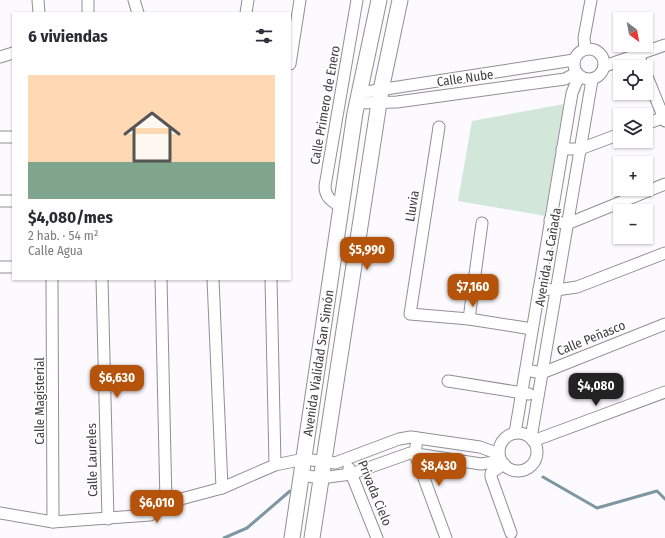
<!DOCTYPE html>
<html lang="es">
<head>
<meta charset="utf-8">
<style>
  body { margin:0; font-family:"Fira Sans Condensed",sans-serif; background:#f7f7f7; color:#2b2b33; height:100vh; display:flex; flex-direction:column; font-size:15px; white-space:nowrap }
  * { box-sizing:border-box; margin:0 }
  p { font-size:13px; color:#7c7c81 }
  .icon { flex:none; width:22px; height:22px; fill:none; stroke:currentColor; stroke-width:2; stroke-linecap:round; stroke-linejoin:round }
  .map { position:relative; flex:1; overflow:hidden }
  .side { position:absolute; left:12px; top:12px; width:279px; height:268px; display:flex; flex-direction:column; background:#fff; border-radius:0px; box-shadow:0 1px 3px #0004 }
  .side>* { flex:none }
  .needle { width:26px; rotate:148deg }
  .tools { position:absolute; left:613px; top:12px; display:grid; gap:8px }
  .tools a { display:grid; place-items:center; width:40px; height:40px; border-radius:0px; background:#fff; box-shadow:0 1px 3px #0004; font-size:20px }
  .price { position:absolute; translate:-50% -34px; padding:0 9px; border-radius:8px; background:#b45309; color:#fff; font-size:13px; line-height:26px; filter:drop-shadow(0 1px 2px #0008) }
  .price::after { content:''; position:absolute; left:50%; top:24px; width:12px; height:9px; margin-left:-6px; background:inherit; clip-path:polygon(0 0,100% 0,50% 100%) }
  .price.current { background:#222; color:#fff }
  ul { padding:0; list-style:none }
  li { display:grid; align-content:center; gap:8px; height:212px; padding:0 16px }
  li+li { border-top:1px solid #e1e1e2 }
  li span { display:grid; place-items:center; height:124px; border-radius:0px; color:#555 }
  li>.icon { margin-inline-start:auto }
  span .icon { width:72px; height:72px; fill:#fffc; stroke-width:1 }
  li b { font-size:17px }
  h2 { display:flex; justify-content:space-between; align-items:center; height:48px; padding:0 16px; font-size:17px }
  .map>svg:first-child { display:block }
  .green { fill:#d3e6da }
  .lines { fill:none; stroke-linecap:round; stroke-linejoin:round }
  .stream { stroke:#7d97a0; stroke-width:3 }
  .street-casing { stroke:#918f94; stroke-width:13 }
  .secondary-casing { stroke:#918f94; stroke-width:17 }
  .street { stroke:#fff; stroke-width:11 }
  .secondary { stroke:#fff; stroke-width:15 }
  .labels { text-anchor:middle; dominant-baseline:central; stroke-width:3; stroke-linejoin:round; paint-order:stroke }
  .street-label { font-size:13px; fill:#3d3c3e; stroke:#fff }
</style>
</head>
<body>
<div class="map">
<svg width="665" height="538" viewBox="0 0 665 538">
  <rect width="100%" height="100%" fill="#fcfaff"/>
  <path class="green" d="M564,104L545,216L458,201L472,121Z"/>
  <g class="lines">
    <g class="stream">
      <path d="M543,477L597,508L657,491L665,499"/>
      <path d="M224,538L247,528L290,491"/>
    </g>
    <g class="street-casing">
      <g id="street">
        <path d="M38,0L39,13"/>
        <path d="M134,0L138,13"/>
        <path d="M88,13V0"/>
        <path d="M246,13L248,0"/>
        <circle cx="589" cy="64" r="15"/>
        <path d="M585,49L584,38L591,0"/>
        <path d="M638,54L643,67"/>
        <path d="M0,57L13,53"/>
        <path d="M290,64L300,0"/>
        <path d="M605,66L665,45"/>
        <path d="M646,74L665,121"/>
        <path d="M359,93L574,60"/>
        <path d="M357,103L397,102L565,79L576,73"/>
        <path d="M646,124L665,117"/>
        <path d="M439,127L410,314L469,319L532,329"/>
        <path d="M0,137H13"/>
        <path d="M562,149H580L620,134"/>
        <path d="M0,201H13"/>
        <path d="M341,207C332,201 325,198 325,186L357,0"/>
        <path d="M550,220L567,224L665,184"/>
        <path d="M0,267H13"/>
        <path d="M52,279L53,522"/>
        <path d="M102,279L108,519"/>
        <path d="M161,279L166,503"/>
        <path d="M213,279L222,488"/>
        <path d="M271,279L275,465"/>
        <path d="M539,289L556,290L577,287L665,253"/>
        <path d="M469,319L482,223"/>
        <path d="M526,370L542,373L665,324"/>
        <path d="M448,381L529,394"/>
        <path d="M515,433L572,93L579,76"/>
        <circle cx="518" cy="452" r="19"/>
        <path d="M417,438L415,454L446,538"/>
        <path d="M531,438L592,80"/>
        <path d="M533,441L665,392"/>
        <path d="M504,464L491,473V477L511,533"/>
        <path d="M349,468L377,538"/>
        <path d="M301,475L321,478L351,474L410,453L481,464L501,461"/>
        <path d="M0,513L53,522L150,515L166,503L222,488L275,465L304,459L335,463L399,439L411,437L480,447L499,454"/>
      </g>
    </g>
    <g class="secondary-casing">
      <g id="secondary">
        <path id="s1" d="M292,538L355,113L379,0"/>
        <path d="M312,538L381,90L400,0"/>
      </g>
    </g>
    <use href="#street" class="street"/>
    <use href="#secondary" class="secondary"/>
  </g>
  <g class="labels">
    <g class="street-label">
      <text transform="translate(465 78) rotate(-8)">Calle Nube</text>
      <text transform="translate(325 105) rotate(-80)">Calle Primero de Enero</text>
      <text transform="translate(412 206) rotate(-81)">Lluvia</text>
      <text transform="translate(548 257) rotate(-80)">Avenida La Cañada</text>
      <text transform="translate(591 338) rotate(-22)">Calle Peñasco</text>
      <text stroke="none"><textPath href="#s1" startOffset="177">Avenida Vialidad San Simón</textPath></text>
      <text transform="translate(39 401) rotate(-90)">Calle Magisterial</text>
      <text transform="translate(92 460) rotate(-91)">Calle Laureles</text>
      <text transform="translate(375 493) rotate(68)">Privada Cielo</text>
    </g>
  </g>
</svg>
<div class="tools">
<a><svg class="needle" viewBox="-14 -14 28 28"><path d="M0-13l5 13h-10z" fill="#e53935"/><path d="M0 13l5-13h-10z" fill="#7c7c81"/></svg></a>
<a><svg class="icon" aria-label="locate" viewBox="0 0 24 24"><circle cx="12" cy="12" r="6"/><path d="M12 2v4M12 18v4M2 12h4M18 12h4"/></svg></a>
<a><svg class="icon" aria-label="layers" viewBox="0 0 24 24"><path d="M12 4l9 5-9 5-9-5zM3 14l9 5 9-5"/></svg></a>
<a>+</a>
<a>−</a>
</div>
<b class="price" style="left:367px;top:271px">$5,990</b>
<b class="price" style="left:473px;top:308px">$7,160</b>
<b class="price" style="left:117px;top:399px">$6,630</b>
<b class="price current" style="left:596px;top:407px">$4,080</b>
<b class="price" style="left:439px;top:487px">$8,430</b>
<b class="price" style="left:157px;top:524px">$6,010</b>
<section class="side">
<h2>6 viviendas<svg class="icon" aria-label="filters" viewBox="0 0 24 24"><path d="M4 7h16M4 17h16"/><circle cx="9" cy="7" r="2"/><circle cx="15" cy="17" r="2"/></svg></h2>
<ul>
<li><span style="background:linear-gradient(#ffd9b3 70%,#7fa58c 0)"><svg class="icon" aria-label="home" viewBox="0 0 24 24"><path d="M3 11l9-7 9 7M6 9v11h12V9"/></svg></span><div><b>$4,080/mes</b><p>2 hab. · 54 m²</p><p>Calle Agua</p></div></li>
</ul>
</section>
</div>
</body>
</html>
